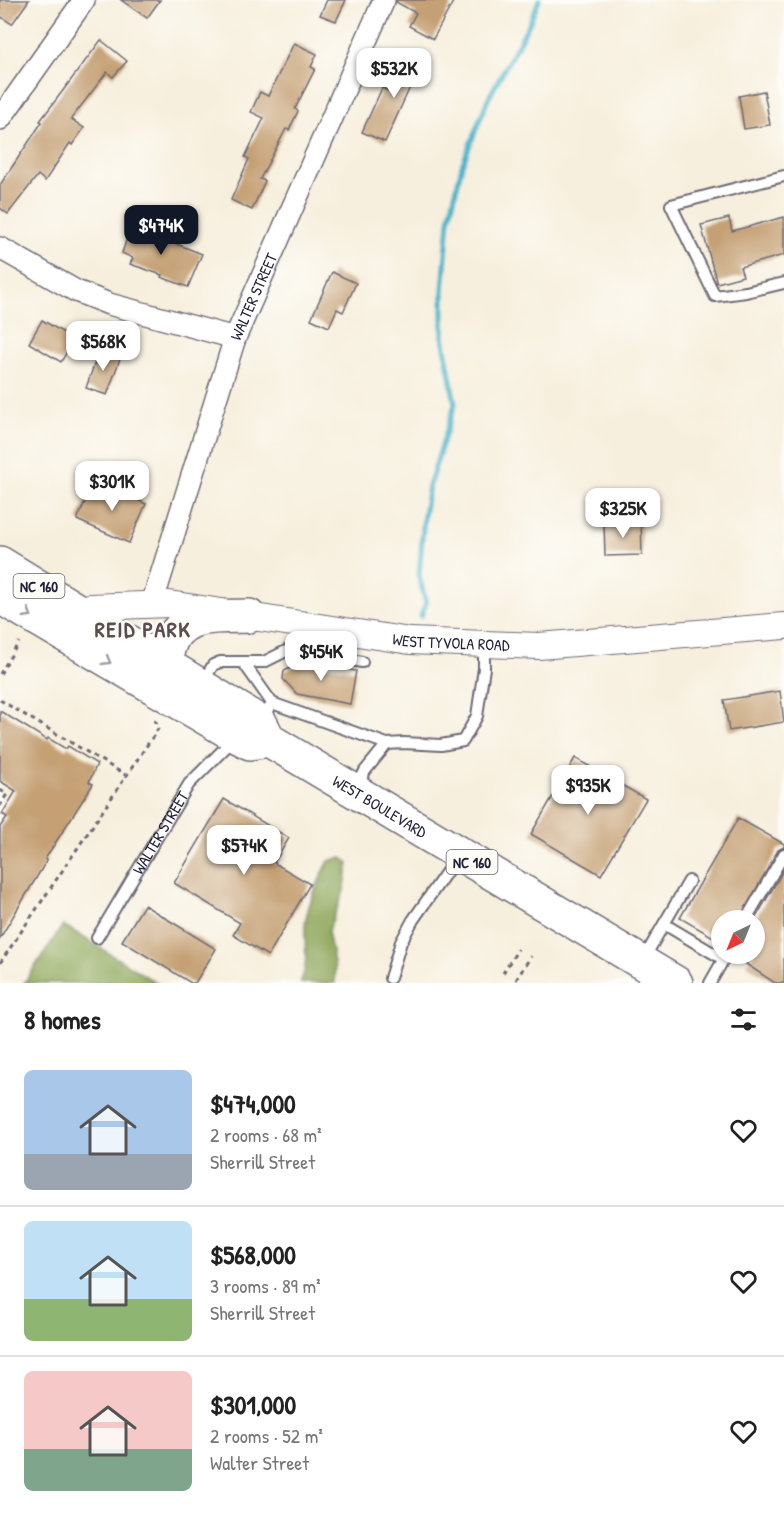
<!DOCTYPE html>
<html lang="en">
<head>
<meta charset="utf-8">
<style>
  body { margin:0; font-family:"Patrick Hand",sans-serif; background:#f6f6f6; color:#222; height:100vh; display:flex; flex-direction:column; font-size:22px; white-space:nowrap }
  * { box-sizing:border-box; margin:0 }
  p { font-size:20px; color:#767676 }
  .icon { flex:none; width:33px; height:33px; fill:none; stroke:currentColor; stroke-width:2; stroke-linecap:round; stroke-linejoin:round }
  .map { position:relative; height:983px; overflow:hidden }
  .details { display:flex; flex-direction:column; background:#fff; flex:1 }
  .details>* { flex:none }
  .needle { width:39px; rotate:223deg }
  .buttons { position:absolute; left:711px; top:910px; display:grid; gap:12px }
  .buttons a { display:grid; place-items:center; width:54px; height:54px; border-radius:50%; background:#fff; box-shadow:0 2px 4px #0004; font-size:30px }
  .price { position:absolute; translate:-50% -51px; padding:0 14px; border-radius:12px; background:#fff; color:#222; font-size:20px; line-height:39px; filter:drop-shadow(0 2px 3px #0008) }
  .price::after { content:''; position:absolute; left:50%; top:36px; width:18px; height:14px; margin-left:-9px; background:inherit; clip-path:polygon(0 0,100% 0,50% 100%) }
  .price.current { background:#111827; color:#fff }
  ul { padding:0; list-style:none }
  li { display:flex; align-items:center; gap:18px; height:150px; padding:0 24px }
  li+li { border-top:2px solid #e0e0e0 }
  li span { display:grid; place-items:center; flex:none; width:168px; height:120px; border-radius:9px; color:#555 }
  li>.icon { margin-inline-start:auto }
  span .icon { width:72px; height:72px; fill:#fffc; stroke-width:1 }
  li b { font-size:26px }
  h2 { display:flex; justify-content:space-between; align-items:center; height:72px; padding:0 24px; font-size:26px }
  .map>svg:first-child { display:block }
  .forest { fill:#8ea75a; stroke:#58644a; stroke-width:1.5 }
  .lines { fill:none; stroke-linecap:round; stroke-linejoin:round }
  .stream { stroke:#4cb4ca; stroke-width:5 }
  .building { fill:#c5a075 }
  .service-casing { stroke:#6d6a74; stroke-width:14 }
  .minor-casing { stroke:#6d6a74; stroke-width:24 }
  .tertiary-casing { stroke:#6d6a74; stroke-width:28 }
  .primary-casing { stroke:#6d6a74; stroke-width:36 }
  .path { stroke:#6d6a74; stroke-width:3; stroke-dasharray:4.5 4.5; stroke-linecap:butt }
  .service { stroke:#fff; stroke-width:10 }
  .minor { stroke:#fff; stroke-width:21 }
  .tertiary { stroke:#fff; stroke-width:26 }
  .primary { stroke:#fff; stroke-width:33 }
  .oneway { stroke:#9c9ca7 }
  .labels { text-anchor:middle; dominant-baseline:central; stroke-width:5; stroke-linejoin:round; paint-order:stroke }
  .shield { fill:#fdfcf7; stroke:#646373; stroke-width:1.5 }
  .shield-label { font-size:15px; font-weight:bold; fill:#22223b }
  .street-label { font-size:16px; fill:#22223b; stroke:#fdfcf7 }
  .district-label { font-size:22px; font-weight:bold; letter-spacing:1.5px; fill:#5b4e4f; stroke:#fdfcf7 }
</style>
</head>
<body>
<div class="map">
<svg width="784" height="983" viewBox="0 0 784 983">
  <rect width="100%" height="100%" fill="#fdfcf7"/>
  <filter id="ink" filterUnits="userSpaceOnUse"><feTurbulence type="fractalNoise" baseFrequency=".0167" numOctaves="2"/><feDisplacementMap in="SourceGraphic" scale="12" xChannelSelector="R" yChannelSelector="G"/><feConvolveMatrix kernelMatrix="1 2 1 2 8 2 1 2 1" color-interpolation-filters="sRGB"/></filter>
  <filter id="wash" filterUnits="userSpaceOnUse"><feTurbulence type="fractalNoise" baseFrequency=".008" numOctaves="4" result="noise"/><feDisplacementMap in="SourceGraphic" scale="24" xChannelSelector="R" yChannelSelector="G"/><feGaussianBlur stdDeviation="1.35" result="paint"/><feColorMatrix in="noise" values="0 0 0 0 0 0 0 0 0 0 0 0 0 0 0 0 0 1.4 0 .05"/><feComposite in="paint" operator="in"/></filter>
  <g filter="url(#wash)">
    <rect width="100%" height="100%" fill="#f7efdd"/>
    <g class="forest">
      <path d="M341,857L349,863L344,891L328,931L335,968V983H300C311,962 302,940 306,918C310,899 320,878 329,861Z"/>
      <path d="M63,925L157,983H24Z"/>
    </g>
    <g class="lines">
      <path class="stream" d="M421,616L426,603L419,576L424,515L429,486L455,404L443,337V290L449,220L462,165L488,99L529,24L539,0"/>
    </g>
    <g id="blocks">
      <g class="building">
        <path d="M0,0H29L12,24L0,16Z"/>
        <path d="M121,0H160L147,18Z"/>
        <path d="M327,0H346L336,21L320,15Z"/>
        <path d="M397,0H454L433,39L409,26L416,13L396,2Z"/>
        <path d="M101,40L127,61L113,77L107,72L71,119L84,128L72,145L70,143L45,181L38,175L8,214L0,208V185L42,122L40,121Z"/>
        <path d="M294,43L317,54L311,67L315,69L295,109L298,111L289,130L286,129L260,179L265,181L252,210L231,200L249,159L245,157L264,118L251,112L260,92L268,96Z"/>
        <path d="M405,53L426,61L416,87L411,85L385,142L362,132L382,88L391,92Z"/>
        <path d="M764,91L770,125L744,129L739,96Z"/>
        <path d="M784,217V255L740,267L743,276L717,283L701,225L729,218L732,231Z"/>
        <path d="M131,226L202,254L188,287L161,277L162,275L130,264L133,258L122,253Z"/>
        <path d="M332,272L356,283L343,312L337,309L329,327L311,319Z"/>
        <path d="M42,320L74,339L61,362L29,343Z"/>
        <path d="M100,348L121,356L107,395L86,388Z"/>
        <path d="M94,481L146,504L129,543L77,520Z"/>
        <path d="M641,521L642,555L605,556L604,522Z"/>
        <path d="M304,662L356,671L350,704L297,694L283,679L284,671Z"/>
        <path d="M780,691L784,722L729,731L724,700Z"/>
        <path d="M0,711L47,740L48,738L66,749L68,746L97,764L89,782L93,784L45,859L47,860L0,938V827L7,817L2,814L16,791L0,781Z"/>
        <path d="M575,758L646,799L601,875L531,834Z"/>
        <path d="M224,799L289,838L274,863L310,884L268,956L233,935L240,923L174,883Z"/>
        <path d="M738,818L784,844V847L778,850L738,921H722V942L680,918Z"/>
        <path d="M784,869V983H775L746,964L754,954V921Z"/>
        <path d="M144,905L216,949L195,983H191L122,941Z"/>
      </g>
    </g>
  </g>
  <g filter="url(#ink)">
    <use href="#blocks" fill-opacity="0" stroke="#6d6a74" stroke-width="1.5"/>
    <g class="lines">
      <g class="service-casing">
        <g id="service">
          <path d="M784,176L671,205L715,296L746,292L784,283"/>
          <path d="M243,662L272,703L269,709"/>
          <path d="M203,682L213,665L220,662H264L290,649L362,662"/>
          <path d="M272,703L387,744L365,771L356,789"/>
          <path d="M387,744L404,743L441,745L463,741L477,716L484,668V644"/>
          <path d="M745,921L784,854"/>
          <path d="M664,924L723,959"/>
          <path id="s1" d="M97,938L189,784L227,746L232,737"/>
          <path d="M643,960L689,881"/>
          <path d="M390,978L401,942L413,920L457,857"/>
          <path d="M710,983L726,955"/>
        </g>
      </g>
      <g class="minor-casing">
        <g id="minor">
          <path d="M0,119L84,0"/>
          <path d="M0,248L76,291L109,304L235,338"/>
          <path id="s2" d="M152,604L235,338L384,0"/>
        </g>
      </g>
      <g class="tertiary-casing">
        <g id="tertiary">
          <path id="s3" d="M71,616L78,609L90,607L169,604L410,641L539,646L784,626"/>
        </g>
      </g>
      <g class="primary-casing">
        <g id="primary">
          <path id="s4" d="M0,563L260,722L269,740L676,983"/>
          <path d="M0,597L233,734L250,743L269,740"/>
          <path d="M165,662C167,654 168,646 172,639C186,612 223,617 249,616"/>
        </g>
      </g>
      <g class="path">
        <path d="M0,674L19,642"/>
        <path d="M0,700L127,776"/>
        <path d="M0,790L7,794L0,806"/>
        <path d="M0,963L158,729V724L153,720"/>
        <path d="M503,973L518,949"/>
        <path d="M516,980L531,956"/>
        <path d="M517,983L518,982"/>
      </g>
      <use href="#service" class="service"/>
      <use href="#minor" class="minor"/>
      <use href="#tertiary" class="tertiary"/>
      <use href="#primary" class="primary"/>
    </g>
    <defs><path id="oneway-chevron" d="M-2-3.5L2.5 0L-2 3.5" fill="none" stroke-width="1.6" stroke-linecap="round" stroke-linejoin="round" transform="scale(1.5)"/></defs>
    <g class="oneway">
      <use href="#oneway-chevron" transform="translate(28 614) rotate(31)"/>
      <use href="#oneway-chevron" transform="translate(107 661) rotate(30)"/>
    </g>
  </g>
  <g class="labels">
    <g class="shield">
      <rect x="13.5" y="574" width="51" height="24" rx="4.5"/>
      <rect x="446.5" y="850" width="51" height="24" rx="4.5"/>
    </g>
    <g class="shield-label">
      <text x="39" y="586">NC 160</text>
      <text x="472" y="862">NC 160</text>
    </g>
    <g class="street-label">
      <text stroke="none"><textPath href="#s2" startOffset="324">WALTER STREET</textPath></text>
      <text stroke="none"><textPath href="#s3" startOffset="386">WEST TYVOLA ROAD</textPath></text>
      <text stroke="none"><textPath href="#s4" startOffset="454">WEST BOULEVARD</textPath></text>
      <text stroke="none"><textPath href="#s1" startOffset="123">WALTER STREET</textPath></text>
    </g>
    <g class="district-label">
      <text x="143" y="629">REID PARK</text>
    </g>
  </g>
</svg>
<div class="buttons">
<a><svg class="needle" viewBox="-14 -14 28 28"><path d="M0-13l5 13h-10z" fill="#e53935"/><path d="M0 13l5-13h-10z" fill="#767676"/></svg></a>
</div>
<b class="price" style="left:394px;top:99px">$532K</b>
<b class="price current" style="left:161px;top:256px">$474K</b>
<b class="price" style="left:103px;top:372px">$568K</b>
<b class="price" style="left:112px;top:512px">$301K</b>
<b class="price" style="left:623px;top:539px">$325K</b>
<b class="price" style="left:321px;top:682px">$454K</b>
<b class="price" style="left:588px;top:816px">$935K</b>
<b class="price" style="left:244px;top:876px">$574K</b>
</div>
<section class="details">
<h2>8 homes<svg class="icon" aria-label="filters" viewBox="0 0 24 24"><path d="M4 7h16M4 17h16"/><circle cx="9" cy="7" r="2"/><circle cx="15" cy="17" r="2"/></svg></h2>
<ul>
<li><span style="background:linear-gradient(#a9c7e8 70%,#9aa5b1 0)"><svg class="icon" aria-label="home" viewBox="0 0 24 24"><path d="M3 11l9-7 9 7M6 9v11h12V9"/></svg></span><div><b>$474,000</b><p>2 rooms · 68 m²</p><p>Sherrill Street</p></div><svg class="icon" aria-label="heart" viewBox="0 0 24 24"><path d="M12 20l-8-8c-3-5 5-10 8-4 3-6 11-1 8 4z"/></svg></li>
<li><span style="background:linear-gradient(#bfe0f5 65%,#8fb573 0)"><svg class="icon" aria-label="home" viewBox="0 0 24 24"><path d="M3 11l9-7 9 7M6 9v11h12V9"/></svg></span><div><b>$568,000</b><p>3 rooms · 89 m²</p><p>Sherrill Street</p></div><svg class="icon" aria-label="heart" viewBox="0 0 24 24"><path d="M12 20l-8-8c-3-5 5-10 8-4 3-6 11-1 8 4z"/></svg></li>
<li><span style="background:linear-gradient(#f6c9c9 65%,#7fa58c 0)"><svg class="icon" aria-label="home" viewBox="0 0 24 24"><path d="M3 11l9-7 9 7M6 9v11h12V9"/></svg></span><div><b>$301,000</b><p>2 rooms · 52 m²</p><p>Walter Street</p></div><svg class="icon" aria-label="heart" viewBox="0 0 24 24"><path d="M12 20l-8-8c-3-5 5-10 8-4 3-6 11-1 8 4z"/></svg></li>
</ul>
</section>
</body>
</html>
